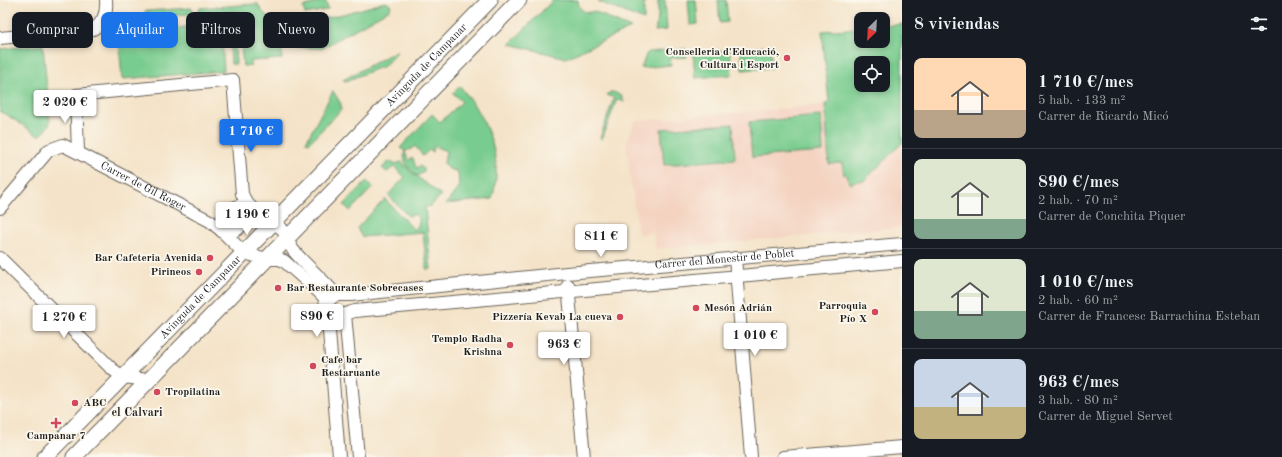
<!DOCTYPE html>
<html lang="es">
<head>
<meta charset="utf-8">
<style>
  body { margin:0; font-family:"Old Standard TT",serif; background:#20242c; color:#f1f3f6; height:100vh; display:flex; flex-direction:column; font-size:15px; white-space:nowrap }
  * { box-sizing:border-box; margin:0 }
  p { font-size:13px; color:#9ea1a6 }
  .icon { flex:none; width:22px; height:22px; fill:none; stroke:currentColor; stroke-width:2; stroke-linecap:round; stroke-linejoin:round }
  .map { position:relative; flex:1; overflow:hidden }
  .details { display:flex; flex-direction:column; background:#171b24; width:380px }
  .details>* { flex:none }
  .guide { position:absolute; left:12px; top:12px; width:380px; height:36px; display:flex; gap:8px }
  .needle { width:26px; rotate:204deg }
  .buttons { position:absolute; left:854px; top:12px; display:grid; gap:8px }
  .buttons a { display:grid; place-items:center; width:36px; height:36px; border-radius:8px; background:#171b24; box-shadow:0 2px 6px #0003; font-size:20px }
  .price { position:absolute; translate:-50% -34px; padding:0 9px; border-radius:4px; background:#fff; color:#222; font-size:13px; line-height:26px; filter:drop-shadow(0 1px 2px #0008) }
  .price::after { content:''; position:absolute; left:50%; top:24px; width:12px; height:9px; margin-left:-6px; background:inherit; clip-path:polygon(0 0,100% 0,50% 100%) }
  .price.on { background:#1a73e8; color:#fff }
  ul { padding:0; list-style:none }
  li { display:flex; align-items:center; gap:12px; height:100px; padding:0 12px }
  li+li { border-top:1px solid #363941 }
  li span { display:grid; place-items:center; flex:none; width:112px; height:80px; border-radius:8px; color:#555 }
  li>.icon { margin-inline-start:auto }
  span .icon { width:48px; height:48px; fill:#fffc; stroke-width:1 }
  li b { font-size:17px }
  h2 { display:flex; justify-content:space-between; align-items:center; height:48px; padding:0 12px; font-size:17px }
  .chip { padding:0 14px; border-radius:8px; background:#171b24; box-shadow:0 2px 6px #0003; font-size:14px; line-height:36px }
  .chip.on { background:#1a73e8; color:#fff }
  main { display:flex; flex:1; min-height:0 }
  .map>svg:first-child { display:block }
  .built { fill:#f4d3c1; fill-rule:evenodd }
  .green { fill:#79cc8f; stroke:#4a7456; fill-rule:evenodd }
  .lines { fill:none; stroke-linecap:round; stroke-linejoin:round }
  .minor-casing { stroke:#686258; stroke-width:14 }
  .major-casing { stroke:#686258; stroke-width:17 }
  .minor { stroke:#fff; stroke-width:12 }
  .major { stroke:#fff; stroke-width:15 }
  .poi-dot { fill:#d1495b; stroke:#fbf7ec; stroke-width:1.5 }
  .labels { text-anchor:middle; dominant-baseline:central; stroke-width:3.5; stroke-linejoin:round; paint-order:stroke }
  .poi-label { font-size:11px; font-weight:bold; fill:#1c1c1c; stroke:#fbf7ec; text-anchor:end }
  .street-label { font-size:11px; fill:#1c1c1c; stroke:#fbf7ec }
  .neighbourhood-label { font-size:12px; font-weight:bold; fill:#1c1c1c; stroke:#fbf7ec }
</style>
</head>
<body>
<main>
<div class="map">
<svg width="902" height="457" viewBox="0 0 902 457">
  <rect width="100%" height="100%" fill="#fbf7ec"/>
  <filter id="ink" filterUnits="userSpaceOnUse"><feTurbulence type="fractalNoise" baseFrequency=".025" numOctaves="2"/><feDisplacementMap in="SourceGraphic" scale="8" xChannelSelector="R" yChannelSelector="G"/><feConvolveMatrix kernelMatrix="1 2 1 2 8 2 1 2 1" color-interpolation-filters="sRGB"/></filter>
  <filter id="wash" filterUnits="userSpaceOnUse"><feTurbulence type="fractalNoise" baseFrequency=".012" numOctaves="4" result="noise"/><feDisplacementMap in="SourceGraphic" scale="16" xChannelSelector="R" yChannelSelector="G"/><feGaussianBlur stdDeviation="0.9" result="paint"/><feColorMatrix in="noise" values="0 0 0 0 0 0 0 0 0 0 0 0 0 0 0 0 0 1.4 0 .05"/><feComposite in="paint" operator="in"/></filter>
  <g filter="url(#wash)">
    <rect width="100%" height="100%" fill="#f4e3c8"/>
    <path class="built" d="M902,24V227L656,249L653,232L638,234L626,143L635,121L780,109L829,104L822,31L861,28V41H883V26ZM861,63H883V85H861Z"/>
    <g class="green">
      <path d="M325,0L328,8L327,10L305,14L303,7Z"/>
      <path d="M553,0H578C578,9 585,15 594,11L612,20L631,28L566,58L510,44Z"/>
      <path d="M599,0H644V20L599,2Z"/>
      <path d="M658,0H665L667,30L655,31L658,18Z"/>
      <path d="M688,0H696L698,24L690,25Z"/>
      <path d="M718,0H726L728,22L720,23Z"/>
      <path d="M385,2L388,3L391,6L390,9L384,13L322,48H282V59L251,61V65L243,66L240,33L234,34L236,64H231L229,26L233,20H239V11L199,14V8L258,4C260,12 274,23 283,24C294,26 306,22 317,20C340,15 363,9 385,2Z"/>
      <path d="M192,8L193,14L145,17V11Z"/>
      <path d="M221,24L224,71L122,79L119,42L122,37L118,32L111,31L121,30L127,32Z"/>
      <path d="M902,24V143L864,181H855L851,184L845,174L844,175L842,163L829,164L825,104L829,103L822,31L861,28V41H883V26ZM861,63H883V85H861Z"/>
      <path d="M43,45L50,123L43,133L39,136L7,115L0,112V49Z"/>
      <path d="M770,46L772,68L742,70L741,49Z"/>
      <path d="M686,49L687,57L670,58L671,65L641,68L646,55L648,52Z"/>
      <path d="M398,50V51L382,68H378L346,81L343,80Z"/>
      <path d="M730,50L732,75L695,78L693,52Z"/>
      <path d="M460,86C486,118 505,157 492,199L446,204L459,187L458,172L449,169L444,163L446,151L434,146L433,152L429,150L423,156L415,146L412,149L405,151L408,160L413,158L416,168L420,166L425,170L418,176C410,171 401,161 405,151L400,148L432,114L440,122L462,102L453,93Z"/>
      <path d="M333,91L341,104V110L309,143L306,142Z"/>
      <path d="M610,92H613L621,95L624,102L617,99L602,139L600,138L614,98L607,95Z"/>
      <path d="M821,116L823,152L752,157L749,122Z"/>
      <path d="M733,124L735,159L664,165L661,129Z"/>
      <path d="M390,161L394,164L402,162L411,172L441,195L431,206L425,207L431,269L427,270L423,232L362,237L357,228L385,199L414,230C423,223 420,211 408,216L388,195L405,177L394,167L387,172L382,168Z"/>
      <path d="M367,181L373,187L350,211L344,205Z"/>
    </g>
  </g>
  <g filter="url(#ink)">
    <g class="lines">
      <g class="minor-casing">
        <g id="minor">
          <path d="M0,38L93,29C104,23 107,12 106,0"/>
          <path d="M78,152L76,95L233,80L242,194C247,207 261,217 273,224C276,225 279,226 281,228C287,233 288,243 293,250C306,266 323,279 336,295"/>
          <path d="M243,205L250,207C248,220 237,237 222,231C218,217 231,207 243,205Z"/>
          <path id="s1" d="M0,208L49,150L63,145L210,221L222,231L244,253L267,259H279L284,261L319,292L324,297L327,306L339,457"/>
          <path d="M0,258L112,369L123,377L149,380"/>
          <path d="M735,258L751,457"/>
          <path d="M568,285L584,457"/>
          <path id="s2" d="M327,306L330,299L336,295H351L567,273L902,244"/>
          <path d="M328,309C335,322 345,313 355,311L902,261"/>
          <path d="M345,314L358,457"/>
          <path d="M783,457L902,447"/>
        </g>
      </g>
      <g class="major-casing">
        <g id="major">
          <path id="s3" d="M45,457L490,0"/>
          <path d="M74,457L519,0"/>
        </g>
      </g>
      <use href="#minor" class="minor"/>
      <use href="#major" class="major"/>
    </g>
  </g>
  <g class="poi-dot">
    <circle cx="787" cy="58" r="4"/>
    <circle cx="210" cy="258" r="4"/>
    <circle cx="199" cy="272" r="4"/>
    <circle cx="278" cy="288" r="4"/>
    <circle cx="696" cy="308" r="4"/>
    <circle cx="875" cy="312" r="4"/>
    <circle cx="620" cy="317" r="4"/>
    <circle cx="510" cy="345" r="4"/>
    <circle cx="313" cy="366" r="4"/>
    <circle cx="157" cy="392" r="4"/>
    <circle cx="75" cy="403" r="4"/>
    <path d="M54 417h4v4h4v4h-4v4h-4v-4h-4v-4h4z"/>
  </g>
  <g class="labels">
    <g class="poi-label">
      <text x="779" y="52">Conselleria d'Educació,<tspan x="779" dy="13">Cultura i Esport</tspan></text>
      <text x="202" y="258">Bar Cafeteria Avenida</text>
      <text x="191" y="272">Pirineos</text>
      <text x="286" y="288" text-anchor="start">Bar Restaurante Sobrecases</text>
      <text x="867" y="306">Parroquia<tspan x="867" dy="13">Pío X</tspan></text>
      <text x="704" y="308" text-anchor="start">Mesón Adrián</text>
      <text x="612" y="317">Pizzería Kevab La cueva</text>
      <text x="502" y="339">Templo Radha<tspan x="502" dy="13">Krishna</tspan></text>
      <text x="321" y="360" text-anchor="start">Cafe bar<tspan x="321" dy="13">Restaruante</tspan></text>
      <text x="165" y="392" text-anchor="start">Tropilatina</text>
      <text x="83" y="403" text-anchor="start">ABC</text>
      <text x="56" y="436" text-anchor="middle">Campanar 7</text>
    </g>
    <g class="street-label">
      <text stroke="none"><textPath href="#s3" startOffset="547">Avinguda de Campanar</textPath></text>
      <text stroke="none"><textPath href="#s1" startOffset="181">Carrer de Gil Roger</textPath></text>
      <text stroke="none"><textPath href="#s2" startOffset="405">Carrer del Monestir de Poblet</textPath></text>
      <text stroke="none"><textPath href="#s3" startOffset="223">Avinguda de Campanar</textPath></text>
    </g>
    <g class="neighbourhood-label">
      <text x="137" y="413">el Calvari</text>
    </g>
  </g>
</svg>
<div class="buttons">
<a><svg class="needle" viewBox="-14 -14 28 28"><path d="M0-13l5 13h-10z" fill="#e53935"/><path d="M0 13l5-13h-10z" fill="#9ea1a6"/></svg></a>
<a><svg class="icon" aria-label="locate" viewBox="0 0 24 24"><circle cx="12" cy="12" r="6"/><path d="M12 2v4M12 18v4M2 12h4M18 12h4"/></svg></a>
</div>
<b class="price" style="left:65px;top:124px">2 020 €</b>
<b class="price on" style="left:251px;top:153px">1 710 €</b>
<b class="price" style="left:247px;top:236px">1 190 €</b>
<b class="price" style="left:601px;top:258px">811 €</b>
<b class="price" style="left:317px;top:338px">890 €</b>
<b class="price" style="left:64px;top:339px">1 270 €</b>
<b class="price" style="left:755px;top:357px">1 010 €</b>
<b class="price" style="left:564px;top:366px">963 €</b>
<div class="guide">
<a class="chip">Comprar</a>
<a class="chip on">Alquilar</a>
<a class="chip">Filtros</a>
<a class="chip">Nuevo</a>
</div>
</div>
<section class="details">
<h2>8 viviendas<svg class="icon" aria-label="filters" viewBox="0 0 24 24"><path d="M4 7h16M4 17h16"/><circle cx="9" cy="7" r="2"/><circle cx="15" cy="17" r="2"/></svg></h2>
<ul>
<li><span style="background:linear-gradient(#ffd9b3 65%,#b9a48a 0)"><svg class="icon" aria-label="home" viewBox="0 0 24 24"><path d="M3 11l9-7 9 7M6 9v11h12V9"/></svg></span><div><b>1 710 €/mes</b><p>5 hab. · 133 m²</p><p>Carrer de Ricardo Micó</p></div></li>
<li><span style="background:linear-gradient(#dfe7d0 75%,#7fa58c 0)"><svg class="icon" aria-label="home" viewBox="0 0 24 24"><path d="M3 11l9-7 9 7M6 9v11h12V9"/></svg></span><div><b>890 €/mes</b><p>2 hab. · 70 m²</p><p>Carrer de Conchita Piquer</p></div></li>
<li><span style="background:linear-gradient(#dfe7d0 65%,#7fa58c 0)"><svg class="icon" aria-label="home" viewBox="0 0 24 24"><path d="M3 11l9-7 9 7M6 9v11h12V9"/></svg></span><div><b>1 010 €/mes</b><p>2 hab. · 60 m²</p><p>Carrer de Francesc Barrachina Esteban</p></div></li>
<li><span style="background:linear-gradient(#c9d6e8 60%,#c2b280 0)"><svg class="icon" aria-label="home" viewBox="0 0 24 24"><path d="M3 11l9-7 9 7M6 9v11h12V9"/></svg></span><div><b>963 €/mes</b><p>3 hab. · 80 m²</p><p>Carrer de Miguel Servet</p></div></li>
</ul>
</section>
</main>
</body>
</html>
